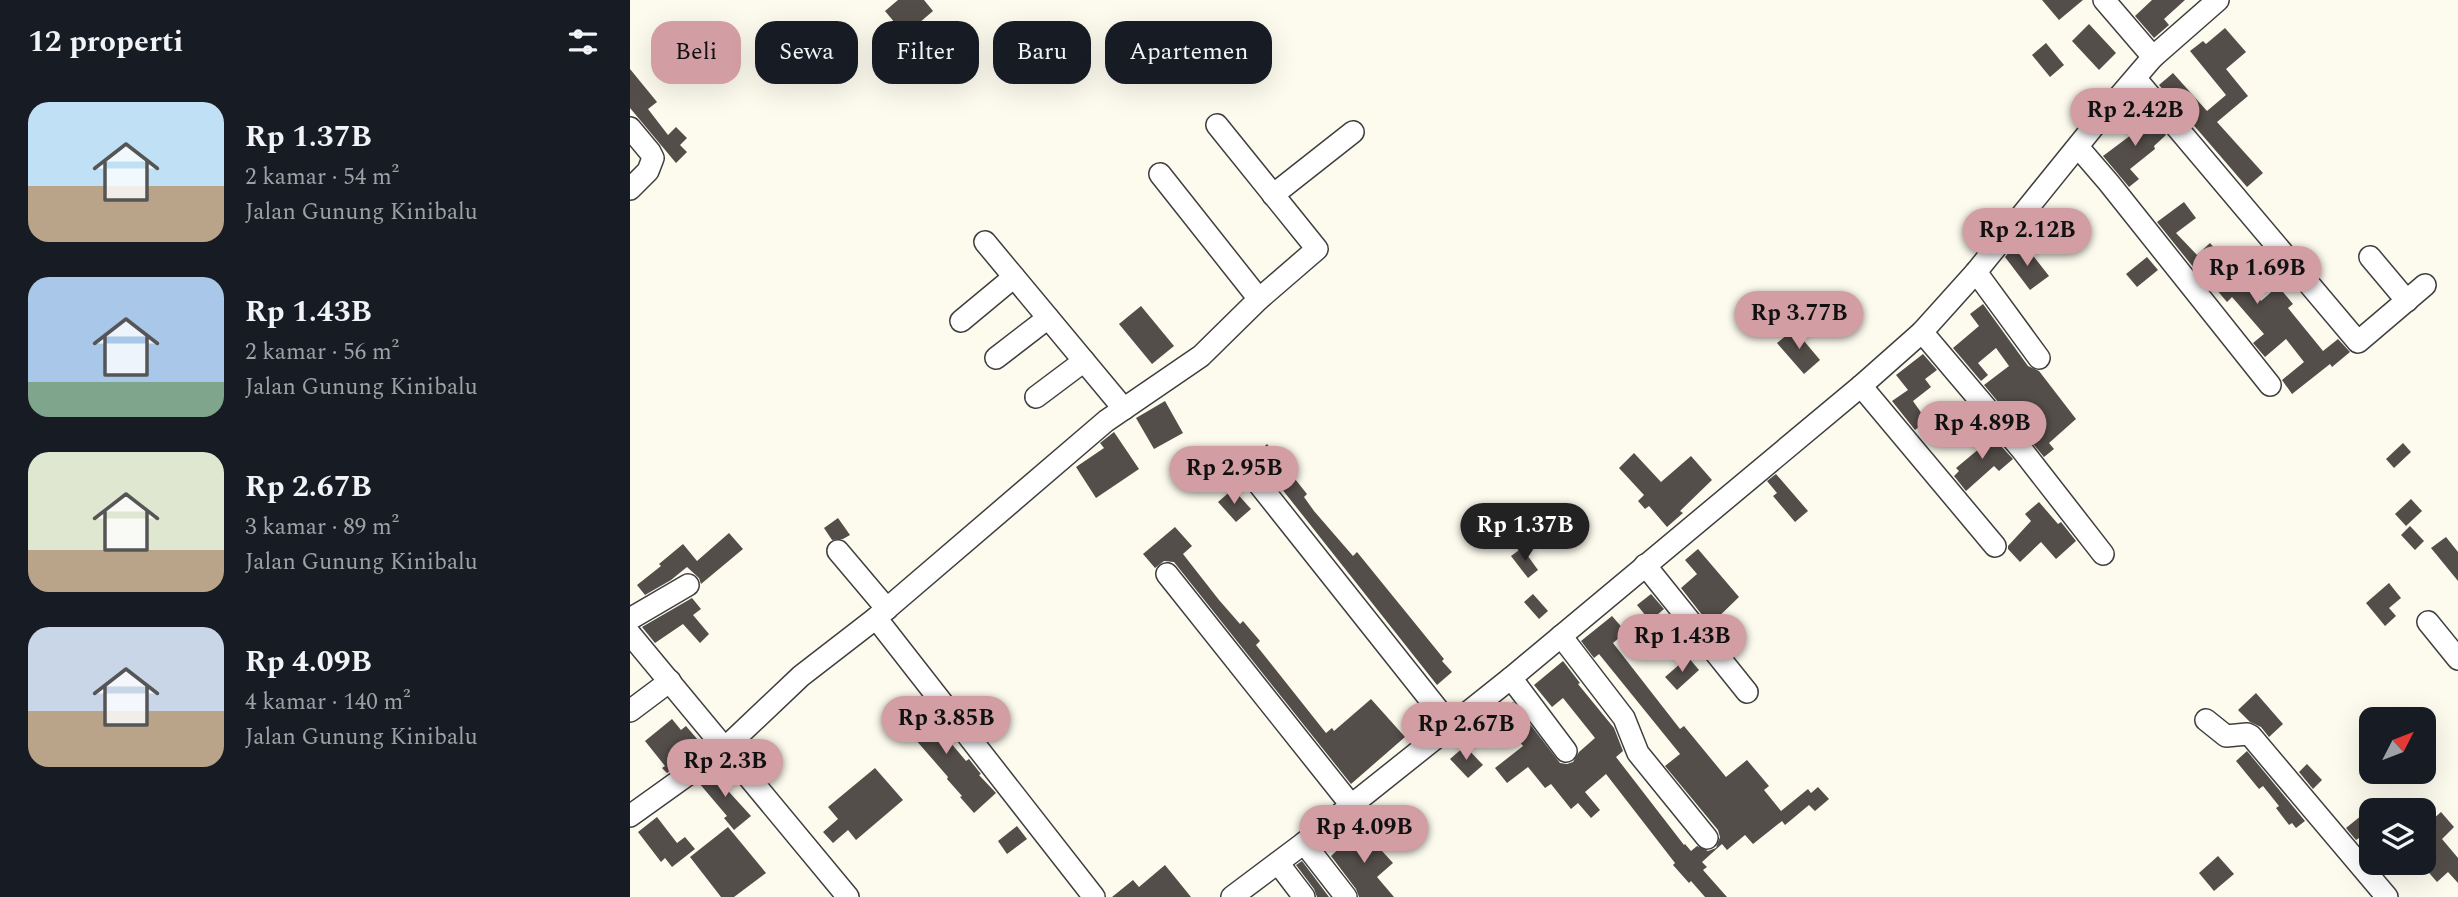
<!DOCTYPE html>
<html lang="id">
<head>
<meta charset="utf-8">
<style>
  body { margin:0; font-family:Spectral,serif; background:#20242c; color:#f1f3f6; height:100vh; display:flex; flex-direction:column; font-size:26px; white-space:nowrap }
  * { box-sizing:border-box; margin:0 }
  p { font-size:23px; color:#9ea1a6 }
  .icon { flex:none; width:38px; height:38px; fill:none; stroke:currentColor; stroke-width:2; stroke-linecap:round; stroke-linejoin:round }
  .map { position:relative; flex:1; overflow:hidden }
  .drawer { display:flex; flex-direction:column; background:#171b24; width:630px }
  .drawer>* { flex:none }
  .guide { position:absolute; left:21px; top:21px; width:665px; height:63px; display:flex; gap:14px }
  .needle { width:46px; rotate:48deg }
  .buttons { position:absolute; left:1729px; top:707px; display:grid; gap:14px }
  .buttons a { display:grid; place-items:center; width:77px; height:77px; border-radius:14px; background:#171b24; box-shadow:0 7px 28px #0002; font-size:35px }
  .price { position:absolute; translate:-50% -60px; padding:0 16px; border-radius:24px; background:#d29ea3; color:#111; font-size:23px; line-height:46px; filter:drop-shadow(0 2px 4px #0008) }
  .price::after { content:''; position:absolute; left:50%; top:42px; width:21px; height:16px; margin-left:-10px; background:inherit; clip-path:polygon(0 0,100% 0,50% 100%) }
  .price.on { background:#222; color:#fff }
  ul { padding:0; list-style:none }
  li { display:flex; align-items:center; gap:21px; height:175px; padding:0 28px }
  li span { display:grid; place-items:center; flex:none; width:196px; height:140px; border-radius:21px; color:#555 }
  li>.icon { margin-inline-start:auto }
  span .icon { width:84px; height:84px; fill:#fffc; stroke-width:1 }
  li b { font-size:30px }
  h2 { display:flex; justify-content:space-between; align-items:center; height:84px; padding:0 28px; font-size:30px }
  .pill { padding:0 24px; border-radius:21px; background:#171b24; box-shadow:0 7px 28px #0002; font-size:24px; line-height:63px }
  .pill.on { background:#d29ea3; color:#111 }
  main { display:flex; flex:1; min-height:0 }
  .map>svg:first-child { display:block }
  .building { fill:#544e4a }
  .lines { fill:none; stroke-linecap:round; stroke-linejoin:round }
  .minor-casing { stroke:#3f3f3f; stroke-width:24 }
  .minor { stroke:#fff; stroke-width:21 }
</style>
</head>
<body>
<main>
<section class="drawer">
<h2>12 properti<svg class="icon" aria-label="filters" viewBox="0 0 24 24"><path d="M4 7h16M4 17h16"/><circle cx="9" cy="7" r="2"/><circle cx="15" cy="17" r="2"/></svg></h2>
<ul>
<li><span style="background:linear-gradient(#bfe0f5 60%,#b9a48a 0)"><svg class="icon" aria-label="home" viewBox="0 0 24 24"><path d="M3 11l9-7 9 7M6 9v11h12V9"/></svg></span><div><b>Rp 1.37B</b><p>2 kamar · 54 m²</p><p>Jalan Gunung Kinibalu</p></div></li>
<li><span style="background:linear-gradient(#a9c7e8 75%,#7fa58c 0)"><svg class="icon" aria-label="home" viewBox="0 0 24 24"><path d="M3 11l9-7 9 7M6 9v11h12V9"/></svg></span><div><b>Rp 1.43B</b><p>2 kamar · 56 m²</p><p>Jalan Gunung Kinibalu</p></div></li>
<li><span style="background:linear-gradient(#dfe7d0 70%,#b9a48a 0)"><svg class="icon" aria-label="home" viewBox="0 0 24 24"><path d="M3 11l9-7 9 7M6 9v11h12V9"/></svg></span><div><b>Rp 2.67B</b><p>3 kamar · 89 m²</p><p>Jalan Gunung Kinibalu</p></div></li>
<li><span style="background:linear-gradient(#c9d6e8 60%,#b9a48a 0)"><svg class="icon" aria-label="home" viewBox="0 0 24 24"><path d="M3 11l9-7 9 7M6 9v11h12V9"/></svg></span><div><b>Rp 4.09B</b><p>4 kamar · 140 m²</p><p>Jalan Gunung Kinibalu</p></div></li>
</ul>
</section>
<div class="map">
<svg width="1828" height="897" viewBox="0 0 1828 897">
  <rect width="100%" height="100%" fill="#fdfaee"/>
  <g class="building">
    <path d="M268,0H294L303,11L275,35L255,11Z"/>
    <path d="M1412,0H1453L1429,20Z"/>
    <path d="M1522,0H1555L1534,19L1539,25L1524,38L1505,16Z"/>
    <path d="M1459,24L1486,53L1469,70L1442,41Z"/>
    <path d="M1595,28L1616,52L1596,69L1618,96L1587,122L1633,173L1617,187L1529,85L1543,73L1577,111L1596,95L1560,51L1573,41L1576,44Z"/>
    <path d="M1416,43L1434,65L1420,77L1402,55Z"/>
    <path d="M0,69L27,102L18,109L38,135L46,127L57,138L50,145L57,152L46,163L0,108Z"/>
    <path d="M1515,110L1536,135L1524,146L1525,149L1500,169L1509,179L1499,187L1473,156L1513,126L1506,117Z"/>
    <path d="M1554,202L1566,218L1546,233L1567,255L1580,243L1631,301L1648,286L1663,304L1658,308L1693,351L1708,339L1720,352L1702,367L1700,364L1662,394L1652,380L1674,362L1656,339L1635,357L1623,343L1634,334L1602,297L1597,302L1575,276L1572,278L1527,222Z"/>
    <path d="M1384,246L1390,255L1398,249L1419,276L1400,290L1375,257Z"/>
    <path d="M1517,257L1528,270L1507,287L1496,274Z"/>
    <path d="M1353,304L1398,366L1409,371L1446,419L1419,443L1424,449L1414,457L1354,385L1379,366L1366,348L1348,363L1358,375L1351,381L1323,348L1349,326L1340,314Z"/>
    <path d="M511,306L544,346L522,364L489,324Z"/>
    <path d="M1164,329L1190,360L1174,374L1147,343Z"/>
    <path d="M1293,354L1307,370L1295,379L1301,387L1283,401L1297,421L1285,430L1262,401L1278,390L1266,375Z"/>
    <path d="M535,401L553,433L524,449L506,418Z"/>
    <path d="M1352,429L1367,447L1370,445L1383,459L1369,471L1364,466L1336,491L1324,476L1329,471L1326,468L1350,448L1341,438Z"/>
    <path d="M484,432L509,469L466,498L446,467L474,448L470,443Z"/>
    <path d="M1773,443L1781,452L1764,468L1756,459Z"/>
    <path d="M637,444L677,494L674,497L684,511L723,556L727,552L814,659L812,661L822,672L807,685L625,455Z"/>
    <path d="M1004,453L1031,482L1061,456L1082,480L1050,511L1053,513L1037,527L1019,506L1015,509L1008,501L1014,495L989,468Z"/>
    <path d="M1146,474L1178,511L1165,522L1143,496L1147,493L1137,481Z"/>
    <path d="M603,489L621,509L606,522L588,502Z"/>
    <path d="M1781,499L1792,511L1776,526L1765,514Z"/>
    <path d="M1409,502L1428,524L1431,522L1446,541L1426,559L1411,542L1390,562L1378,549V546L1401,521L1395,514Z"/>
    <path d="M208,518L220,535L213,539L202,540L194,528Z"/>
    <path d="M1780,526L1794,541L1785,550L1771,535Z"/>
    <path d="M545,527L562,546L553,554L589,600L610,624L613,621L630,641L626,645L696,733L702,728L704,731L741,699L775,737L721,784L544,562L534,561L525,568L513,554Z"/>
    <path d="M99,533L113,549L71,584L69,578L57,567L41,580L15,595L7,585L31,566L29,564L53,544L67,561Z"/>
    <path d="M1816,537L1828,552V581L1801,548Z"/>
    <path d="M892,548L908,570L898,578L881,556Z"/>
    <path d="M1068,549L1109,597L1080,625L1051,588L1067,574L1055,560Z"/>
    <path d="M1759,583L1771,598L1759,608L1766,616L1755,626L1736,603Z"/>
    <path d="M903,594L918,611L909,619L894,602Z"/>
    <path d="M1021,594L1034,609L1020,621L1007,605Z"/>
    <path d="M62,598L71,609L63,615L79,634L70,643L53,624L25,643L12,627Z"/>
    <path d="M982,616L996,632L983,643L1050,729L1054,726L1096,777L1117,760L1139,786L1134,790L1151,811L1178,789L1181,793L1188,787L1199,799L1185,811L1179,805L1155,825L1152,821L1123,844L1115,835L1097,850L1092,844L1072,862L1077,867L1073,870L1097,897H1075L1061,881L1059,883L1043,865L1045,863L976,774L955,792L970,810L961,818L948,803L941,809L921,784L915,788L898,767L877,783L865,768L893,746L867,715L883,702L930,763L937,764L943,762L949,752L965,738L933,698L922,707L904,685L933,661L950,683L948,684L984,728L993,751L986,757L1054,845L1055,844L1061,851L1067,846L1078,851L1086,848L1090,837L1088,830L1035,766L1050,754L969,654L964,658L951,641Z"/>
    <path d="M1058,657L1069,670L1047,690L1035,677Z"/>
    <path d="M1626,693L1653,724L1639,737L1631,727L1620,722L1608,710Z"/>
    <path d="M293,699L308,719L304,723L336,761L339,759L351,774L349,775L366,793L344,813L330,797L332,796L317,779L318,777L285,739L282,741L266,722Z"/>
    <path d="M42,719L51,730L56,726L74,747L37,773L32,768L35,766L15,741Z"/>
    <path d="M835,746L853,765L838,778L820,759Z"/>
    <path d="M1617,751L1675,821L1666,828L1662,823L1659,825L1646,808L1649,806L1633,786L1629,789L1606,761Z"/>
    <path d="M1677,764L1692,780L1683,789L1669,772Z"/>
    <path d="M90,767L97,776L90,782L121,816L104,830L94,818L97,816L69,783Z"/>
    <path d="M245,768L273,800L226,840L218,830L203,843L193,832L208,819L198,807Z"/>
    <path d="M1811,812L1824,827L1812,839L1828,858V883L1818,872L1807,882L1794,867V827Z"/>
    <path d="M1732,815L1741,827V853L1729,838L1726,840L1716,828Z"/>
    <path d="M27,817L47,843L55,837L65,849L42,867L35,858L31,862L8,832Z"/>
    <path d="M387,826L397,839L377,854L368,841Z"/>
    <path d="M98,827L136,873L104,897H91L60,857Z"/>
    <path d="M731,828L763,863L747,877L764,897H729L726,889L701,856Z"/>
    <path d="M1588,856L1604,874L1584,891L1569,873Z"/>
    <path d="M672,861L699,897H687L684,889L666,865Z"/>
    <path d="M535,865L561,897H482L503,880L509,887Z"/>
  </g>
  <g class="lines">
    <g class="minor-casing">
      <g id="minor">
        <path d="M1474,0L1523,57"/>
        <path d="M1506,79L1728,342L1795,285"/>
        <path d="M587,125L687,249L629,299"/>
        <path d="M0,128L20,152L23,158L18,171L0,189"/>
        <path d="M1448,147L1479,183L1640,385"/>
        <path d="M643,195L723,132"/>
        <path d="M355,242L494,409"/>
        <path d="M1740,257L1777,301"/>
        <path d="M1346,272L1409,358"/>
        <path d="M331,321L384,277"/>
        <path d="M1292,332L1392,450L1473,554"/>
        <path d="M366,358L418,318"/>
        <path d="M1231,386L1365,546"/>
        <path d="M406,397L454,361"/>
        <path d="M620,473L821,726"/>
        <path d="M208,551L257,609"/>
        <path d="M1015,565L1117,692"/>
        <path d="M537,574L721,805"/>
        <path d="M246,618L464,897"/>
        <path d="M0,619L58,585"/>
        <path d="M1798,622L1828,659"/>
        <path d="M0,634L218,897"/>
        <path d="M931,636L994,718L1008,753L1077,838"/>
        <path d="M881,678L936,751"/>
        <path d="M0,711L40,681"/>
        <path d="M1576,720L1596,736L1617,734L1621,736L1757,897"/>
        <path d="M0,816L95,748L171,676L246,618L476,421L571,356L629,299L530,174"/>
        <path d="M674,843L716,897"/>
        <path d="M648,863L674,897"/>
        <path d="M602,897L674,843L881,678L1231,386L1292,332L1346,272L1468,121L1523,57L1588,0"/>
      </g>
    </g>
    <use href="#minor" class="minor"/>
  </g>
</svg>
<div class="buttons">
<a><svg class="needle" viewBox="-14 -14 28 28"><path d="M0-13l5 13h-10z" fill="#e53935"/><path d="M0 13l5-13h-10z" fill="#9ea1a6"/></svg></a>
<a><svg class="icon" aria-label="layers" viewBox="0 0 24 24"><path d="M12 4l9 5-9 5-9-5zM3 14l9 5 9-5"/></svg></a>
</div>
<b class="price" style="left:1505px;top:148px">Rp 2.42B</b>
<b class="price" style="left:1397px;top:268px">Rp 2.12B</b>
<b class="price" style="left:1627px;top:306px">Rp 1.69B</b>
<b class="price" style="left:1169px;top:351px">Rp 3.77B</b>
<b class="price" style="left:1352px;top:461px">Rp 4.89B</b>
<b class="price" style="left:604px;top:506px">Rp 2.95B</b>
<b class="price on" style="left:895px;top:563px">Rp 1.37B</b>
<b class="price" style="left:1052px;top:674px">Rp 1.43B</b>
<b class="price" style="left:316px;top:756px">Rp 3.85B</b>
<b class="price" style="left:836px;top:762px">Rp 2.67B</b>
<b class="price" style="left:95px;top:799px">Rp 2.3B</b>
<b class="price" style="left:734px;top:865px">Rp 4.09B</b>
<div class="guide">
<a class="pill on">Beli</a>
<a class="pill">Sewa</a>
<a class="pill">Filter</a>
<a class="pill">Baru</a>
<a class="pill">Apartemen</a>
</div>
</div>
</main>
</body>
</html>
